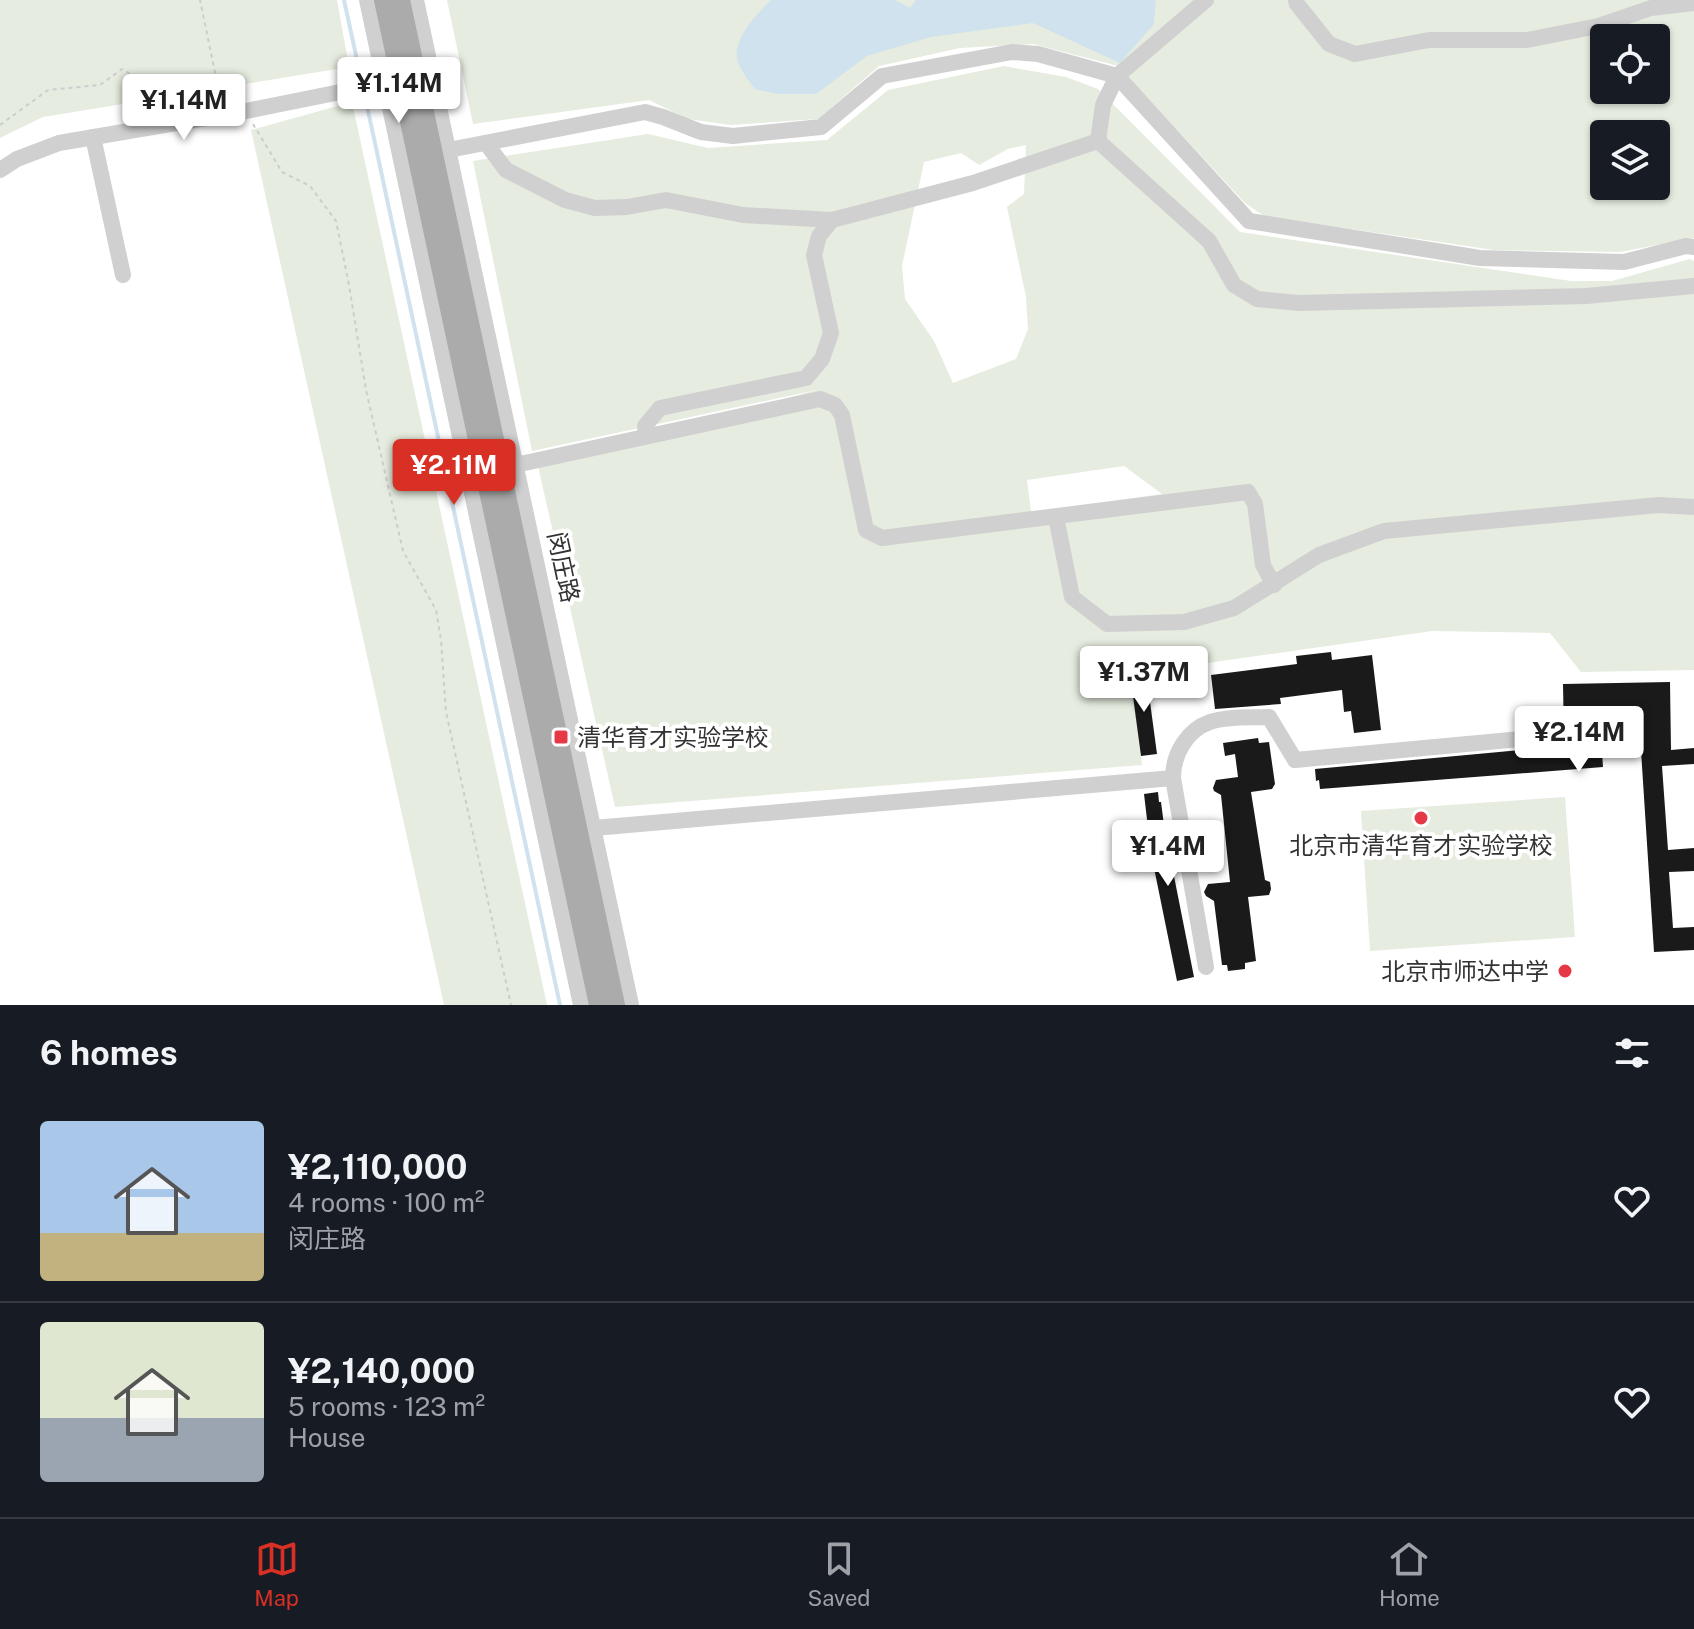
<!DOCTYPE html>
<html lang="en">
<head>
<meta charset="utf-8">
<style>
  body { margin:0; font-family:"Public Sans","Noto Sans SC",sans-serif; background:#242831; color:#f1f3f6; height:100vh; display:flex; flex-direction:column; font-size:30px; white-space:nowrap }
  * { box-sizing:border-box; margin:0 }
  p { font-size:26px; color:#9ea1a6 }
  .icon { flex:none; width:44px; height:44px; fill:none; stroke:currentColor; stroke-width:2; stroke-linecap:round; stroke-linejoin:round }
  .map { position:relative; height:1005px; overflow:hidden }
  .details { display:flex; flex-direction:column; background:#171b24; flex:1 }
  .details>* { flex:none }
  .tools { position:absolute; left:1590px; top:24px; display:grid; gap:16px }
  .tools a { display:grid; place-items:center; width:80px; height:80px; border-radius:8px; background:#171b24; box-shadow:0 2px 6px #0004; font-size:40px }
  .price { position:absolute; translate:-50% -68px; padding:0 18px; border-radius:8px; background:#fff; color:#222; font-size:26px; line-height:52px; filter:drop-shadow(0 2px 4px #0008) }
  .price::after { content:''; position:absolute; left:50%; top:48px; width:24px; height:18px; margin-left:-12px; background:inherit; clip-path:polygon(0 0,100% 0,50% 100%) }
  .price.selected { background:#d93025; color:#fff }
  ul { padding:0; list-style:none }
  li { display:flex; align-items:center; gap:24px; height:200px; padding:0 40px }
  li+li { border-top:2px solid #363941 }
  li span { display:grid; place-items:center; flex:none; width:224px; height:160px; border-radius:8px; color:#555 }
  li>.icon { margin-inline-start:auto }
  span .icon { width:96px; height:96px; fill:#fffc; stroke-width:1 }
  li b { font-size:34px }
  h2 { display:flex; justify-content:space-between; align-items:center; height:96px; padding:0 40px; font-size:34px }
  .dock { display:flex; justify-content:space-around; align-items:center; height:112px; border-top:2px solid #363941; background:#171b24; font-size:22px; color:#9ea1a6 }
  .dock a { display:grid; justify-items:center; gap:4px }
  .dock .selected { color:#d93025 }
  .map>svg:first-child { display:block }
  .green { fill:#e6ecdf; fill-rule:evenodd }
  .water { fill:#cfe2ee }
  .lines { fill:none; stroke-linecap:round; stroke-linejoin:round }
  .stream { stroke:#cfe2ee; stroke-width:4 }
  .building { fill:#1a1a1a }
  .path { stroke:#cdcdcd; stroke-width:2; stroke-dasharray:4 4; stroke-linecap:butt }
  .minor { stroke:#d0d0d0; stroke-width:16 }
  .major { stroke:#ababab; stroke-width:20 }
  .poi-dot { fill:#e63946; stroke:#fff; stroke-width:3 }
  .labels { text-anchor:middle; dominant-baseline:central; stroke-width:8; stroke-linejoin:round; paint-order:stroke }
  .street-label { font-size:24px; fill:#333; stroke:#fff }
  .poi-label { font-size:24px; fill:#333; stroke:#fff; text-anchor:start }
</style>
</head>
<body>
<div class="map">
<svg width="1694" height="1005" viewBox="0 0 1694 1005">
  <rect width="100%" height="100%" fill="#fff"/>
  <g class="green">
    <path d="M0,0H337L349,67L43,117L0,138Z"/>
    <path d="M447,0H1694V238L1620,252L1494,250L1264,216L1245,203L1118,66L1033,44L960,48L879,66L818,119L731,125L688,119L649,100L473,124ZM1604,38H1656V90H1604ZM1604,134H1656V186H1604Z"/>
    <path d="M1004,66L1066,77L1098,89L1240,232L1571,281H1612L1690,259L1694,261V670L1581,672L1550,633L1432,631L1131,674L1142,765L615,807L538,466L817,390L532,451L473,161L648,134L708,148L827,140L888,90ZM1026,145L1024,194L1007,207L1026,297L1028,329L1016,359L953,383L934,341L905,299L902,266L924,162L961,153L979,165L1008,149ZM1124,466L1162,494L1031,512L1027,480Z"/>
    <path d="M352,102L547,1005H444L251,130Z"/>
    <path d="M1565,797L1575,937L1370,951L1361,811Z"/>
  </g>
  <path class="water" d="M771,0H895L910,8L916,0H1156L1154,24L1120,63L1033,23L931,37L867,56L816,94H778L755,89C750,82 744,75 740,67C727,44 756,15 771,0Z"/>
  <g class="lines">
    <g class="stream">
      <path d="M344,0L362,83"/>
      <path d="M364,92L560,1005"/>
    </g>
  </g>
  <g class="building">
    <path d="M1331,652L1332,660L1372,655L1381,730L1354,733L1351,711L1344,712L1342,690L1280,698L1281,704L1215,709L1211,675L1297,664L1296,656Z"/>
    <path d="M1146,672L1157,754L1141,756L1130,674Z"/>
    <path d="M1670,682L1671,750L1694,748V764L1662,766L1668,850L1694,848V871L1669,872L1673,928L1694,927V950L1654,952L1640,735L1601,736L1603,767L1320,789L1319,780L1316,781L1315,769L1554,747L1564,741L1563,684Z"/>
    <path d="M1258,738L1259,743L1269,742L1275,784L1272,789L1251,792L1265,880L1270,882L1271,889L1269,895L1248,897L1256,961L1245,963V969L1228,971L1227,965H1222L1214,901L1206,896L1204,892L1208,884L1230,882L1221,795L1214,791L1213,788L1216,780L1238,777L1235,754L1225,756L1223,743Z"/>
    <path d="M1158,792L1159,802H1161L1168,856H1170L1194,977L1177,981L1151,853L1144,794Z"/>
  </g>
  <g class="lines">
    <g class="path">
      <path d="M217,84L220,101"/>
      <path d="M253,124L282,172L310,186L336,221L349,285L366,390L403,551L436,610L441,640L446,712L511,1005"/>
      <path d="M0,125L48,90L100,85L122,69L151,87L217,82L200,0"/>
    </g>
    <g class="minor">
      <path d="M367,0L581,1005"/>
      <path d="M416,0L631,1005"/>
      <path d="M1206,0L1117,76L1103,105L1098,141L1209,241L1234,285L1257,299L1299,303L1586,296L1694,286"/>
      <path d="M1296,0L1297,4L1329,44L1355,54L1429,40H1527L1598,26L1651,8L1694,3"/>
      <path d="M93,137L123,275"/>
      <path d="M428,142L433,153L645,112L663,117L701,132L733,136L821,127L882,76L1012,52L1038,54L1117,76L1249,221L1480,258L1624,262L1686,246L1694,247"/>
      <path d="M486,143L506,170L565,200L595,208L627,207L666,200L743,215L832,220"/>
      <path d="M0,170L17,159L59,143L246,111L400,80L406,91"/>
      <path d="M646,436L645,426L660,408L806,378L822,359L831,333L814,255L819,236L832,220L973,183L1098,141"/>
      <path d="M506,467L820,399L835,405L842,415L866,530L882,538L1248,492L1255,504L1263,565L1274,585"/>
      <path d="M1056,517L1072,597L1107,624L1184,622L1234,608L1319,555L1384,531L1659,505L1694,507"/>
      <path d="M1173,778L1206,967"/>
      <path d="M594,828L1173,778C1173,754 1187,730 1210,722C1226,716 1252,718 1269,717L1295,760L1552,736"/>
    </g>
    <g class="major">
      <path d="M384,0L599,1005"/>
      <path d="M400,0L615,1005"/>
    </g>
  </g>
  <g class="poi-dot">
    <rect x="553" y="729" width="16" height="16" rx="4"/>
    <circle cx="1421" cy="818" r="8"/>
    <circle cx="1565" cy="971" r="8"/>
  </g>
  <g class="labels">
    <g class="street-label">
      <text transform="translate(564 567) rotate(78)">闵庄路</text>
    </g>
    <g class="poi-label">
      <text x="577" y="737">清华育才实验学校</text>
      <text x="1421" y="845" text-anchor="middle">北京市清华育才实验学校</text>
      <text x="1549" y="971" text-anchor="end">北京市师达中学</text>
    </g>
  </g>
</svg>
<div class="tools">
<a><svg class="icon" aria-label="locate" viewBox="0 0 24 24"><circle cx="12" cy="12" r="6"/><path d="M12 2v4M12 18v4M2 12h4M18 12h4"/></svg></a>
<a><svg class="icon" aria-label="layers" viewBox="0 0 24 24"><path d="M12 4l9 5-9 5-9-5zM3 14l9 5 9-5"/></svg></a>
</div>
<b class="price" style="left:399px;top:125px">¥1.14M</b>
<b class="price" style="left:184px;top:142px">¥1.14M</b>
<b class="price selected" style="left:454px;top:507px">¥2.11M</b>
<b class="price" style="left:1144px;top:714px">¥1.37M</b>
<b class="price" style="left:1579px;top:774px">¥2.14M</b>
<b class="price" style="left:1168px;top:888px">¥1.4M</b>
</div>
<section class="details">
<h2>6 homes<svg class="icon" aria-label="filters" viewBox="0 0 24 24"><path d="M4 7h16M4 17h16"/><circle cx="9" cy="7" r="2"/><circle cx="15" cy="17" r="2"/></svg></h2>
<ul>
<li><span style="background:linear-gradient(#a9c7e8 70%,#c2b280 0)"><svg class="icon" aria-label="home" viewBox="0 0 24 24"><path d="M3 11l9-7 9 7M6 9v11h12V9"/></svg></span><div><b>¥2,110,000</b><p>4 rooms · 100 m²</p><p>闵庄路</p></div><svg class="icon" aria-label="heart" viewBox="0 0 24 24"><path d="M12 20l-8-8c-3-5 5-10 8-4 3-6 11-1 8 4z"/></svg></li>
<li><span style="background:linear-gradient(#dfe7d0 60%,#9aa5b1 0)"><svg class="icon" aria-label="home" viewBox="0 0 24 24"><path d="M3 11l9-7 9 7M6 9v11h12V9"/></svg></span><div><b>¥2,140,000</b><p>5 rooms · 123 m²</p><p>House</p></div><svg class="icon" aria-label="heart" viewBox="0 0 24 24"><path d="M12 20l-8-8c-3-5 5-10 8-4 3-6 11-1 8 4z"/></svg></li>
</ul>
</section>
<nav class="dock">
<a class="selected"><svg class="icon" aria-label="map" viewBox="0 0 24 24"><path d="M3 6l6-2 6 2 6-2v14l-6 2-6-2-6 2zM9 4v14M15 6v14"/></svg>Map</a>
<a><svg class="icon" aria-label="saved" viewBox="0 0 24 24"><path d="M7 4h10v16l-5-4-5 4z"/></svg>Saved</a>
<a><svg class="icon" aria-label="home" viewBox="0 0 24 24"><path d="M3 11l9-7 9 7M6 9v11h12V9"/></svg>Home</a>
</nav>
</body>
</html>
